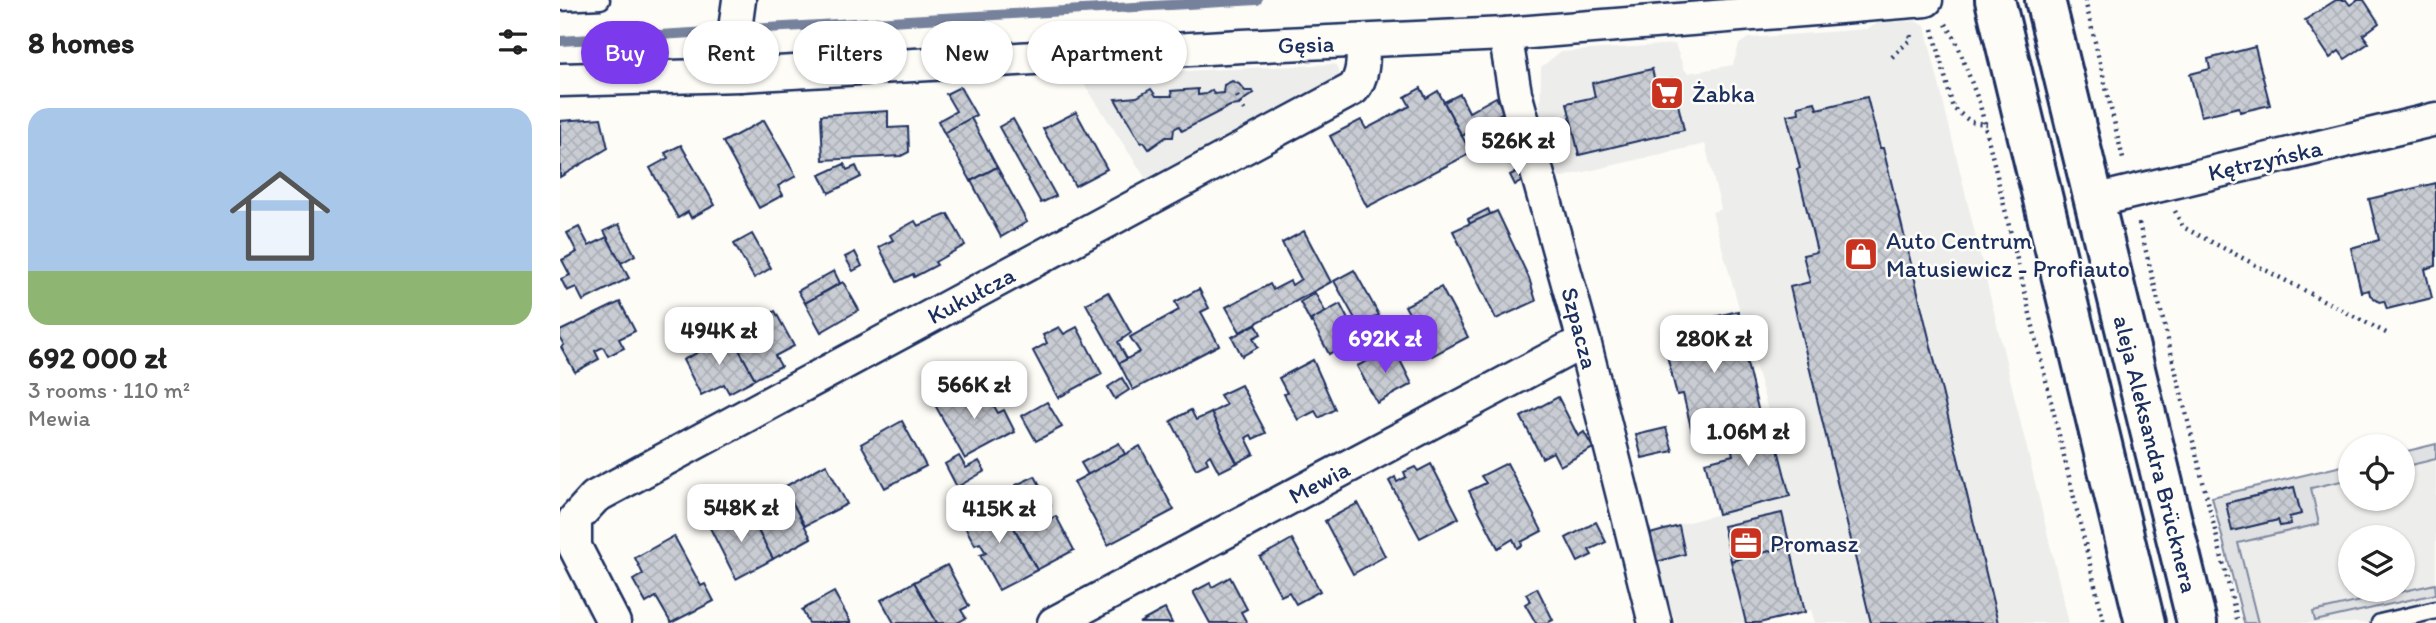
<!DOCTYPE html>
<html lang="en">
<head>
<meta charset="utf-8">
<style>
  body { margin:0; font-family:Itim,sans-serif; background:#f6f6f6; color:#222; height:100vh; display:flex; flex-direction:column; font-size:26px; white-space:nowrap }
  * { box-sizing:border-box; margin:0 }
  p { font-size:23px; color:#767676 }
  .icon { flex:none; width:38px; height:38px; fill:none; stroke:currentColor; stroke-width:2; stroke-linecap:round; stroke-linejoin:round }
  .map { position:relative; flex:1; overflow:hidden }
  .side { display:flex; flex-direction:column; background:#fff; width:560px }
  .side>* { flex:none }
  .top-card { position:absolute; left:21px; top:21px; width:665px; height:63px; display:flex; gap:14px }
  .fabs { position:absolute; left:1778px; top:434px; display:grid; gap:14px }
  .fabs a { display:grid; place-items:center; width:77px; height:77px; border-radius:50%; background:#fff; box-shadow:0 2px 5px #0004; font-size:35px }
  .price { position:absolute; translate:-50% -60px; padding:0 16px; border-radius:14px; background:#fff; color:#222; font-size:23px; line-height:46px; filter:drop-shadow(0 2px 4px #0008) }
  .price::after { content:''; position:absolute; left:50%; top:42px; width:21px; height:16px; margin-left:-10px; background:inherit; clip-path:polygon(0 0,100% 0,50% 100%) }
  .price.on { background:#7c3aed; color:#fff }
  ul { padding:0; list-style:none }
  li { display:grid; align-content:center; gap:14px; height:371px; padding:0 28px }
  li+li { border-top:2px solid #e0e0e0 }
  li span { display:grid; place-items:center; height:217px; border-radius:21px; color:#555 }
  li>.icon { margin-inline-start:auto }
  span .icon { width:126px; height:126px; fill:#fffc; stroke-width:1 }
  li b { font-size:30px }
  h2 { display:flex; justify-content:space-between; align-items:center; height:84px; padding:0 28px; font-size:30px }
  .pill { padding:0 24px; border-radius:32px; background:#fff; box-shadow:0 2px 5px #0004; font-size:24px; line-height:63px }
  .pill.on { background:#7c3aed; color:#fff }
  main { display:flex; flex:1; min-height:0 }
  .map>svg:first-child { display:block }
  .built { fill:#edeeec; fill-rule:evenodd }
  .grass { fill:#e0e1e3; stroke:#7e88a0; stroke-width:2; fill-rule:evenodd }
  .lines { fill:none; stroke-linecap:round; stroke-linejoin:round }
  .stream { stroke:#76819c; stroke-width:10 }
  .building { fill:url(#building-cross-hatch); stroke:#1b2f5e; stroke-width:2 }
  .service-casing { stroke:#1b2f5e; stroke-width:21 }
  .minor-casing { stroke:#1b2f5e; stroke-width:37 }
  .secondary-casing { stroke:#1b2f5e; stroke-width:44 }
  .path { stroke:#1b2f5e; stroke-width:4.5; stroke-dasharray:2 5; stroke-linecap:butt }
  .service { stroke:#fdfcf7; stroke-width:16 }
  .minor { stroke:#fdfcf7; stroke-width:32 }
  .secondary { stroke:#fdfcf7; stroke-width:38 }
  .labels { text-anchor:middle; dominant-baseline:central; stroke-width:5; stroke-linejoin:round; paint-order:stroke }
  .street-label { font-size:24px; fill:#1b2f5e; stroke:#fdfcf7 }
  .poi-label { font-size:24px; fill:#1b2f5e; stroke:#fdfcf7; text-anchor:start }
</style>
</head>
<body>
<main>
<section class="side">
<h2>8 homes<svg class="icon" aria-label="filters" viewBox="0 0 24 24"><path d="M4 7h16M4 17h16"/><circle cx="9" cy="7" r="2"/><circle cx="15" cy="17" r="2"/></svg></h2>
<ul>
<li><span style="background:linear-gradient(#a9c7e8 75%,#8fb573 0)"><svg class="icon" aria-label="home" viewBox="0 0 24 24"><path d="M3 11l9-7 9 7M6 9v11h12V9"/></svg></span><div><b>692 000 zł</b><p>3 rooms · 110 m²</p><p>Mewia</p></div></li>
</ul>
</section>
<div class="map">
<svg width="1876" height="623" viewBox="0 0 1876 623">
  <defs>
    <pattern id="building-cross-hatch" width="8" height="8" patternUnits="userSpaceOnUse" patternTransform="scale(1.75)"><rect width="8" height="8" fill="#c9ccd3"/><path d="M0 0l8 8M0 8l8-8" fill="none" stroke="#acb0b8"/></pattern>
  </defs>
  <rect width="100%" height="100%" fill="#fdfcf7"/>
  <filter id="ink" filterUnits="userSpaceOnUse"><feTurbulence type="fractalNoise" baseFrequency=".0143" numOctaves="2"/><feDisplacementMap in="SourceGraphic" scale="14" xChannelSelector="R" yChannelSelector="G"/><feConvolveMatrix kernelMatrix="1 2 1 2 8 2 1 2 1" color-interpolation-filters="sRGB"/></filter>
  <g filter="url(#ink)">
    <g class="built">
      <path d="M1355,21L1365,26L1509,623H1255L1251,610L1199,623H1116L1113,614L1105,606L1087,533L1230,495L1209,414L1152,212L1161,209L1145,144L994,179L980,124L981,67L1000,52L1115,44L1124,69L1128,73L1173,65L1179,44L1188,38L1307,29L1318,23Z"/>
      <path d="M775,64L780,75L586,179L519,76Z"/>
      <path d="M1876,444V623H1684L1652,497L1790,464V499H1843V452ZM1790,537H1843V590H1790Z"/>
    </g>
    <g class="grass">
      <path d="M1876,444V459L1843,467V452Z"/>
      <path d="M1790,464V479L1751,488L1759,524L1678,543L1698,623H1684L1652,497ZM1734,487L1741,514L1729,517L1731,524L1720,526L1718,520L1673,530L1666,503Z"/>
      <path d="M1875,584L1876,594L1755,621L1753,612Z"/>
    </g>
    <g class="lines">
      <g class="stream">
        <path d="M191,29L697,0"/>
        <path d="M0,41L165,31"/>
      </g>
    </g>
    <g class="building">
      <path d="M1776,0H1786L1790,5L1797,0H1804L1819,23L1803,35L1809,43L1785,59L1779,51L1770,58L1745,20Z"/>
      <path d="M1695,47L1710,105L1680,112L1679,107L1641,116L1630,74L1650,69L1648,59Z"/>
      <path d="M1092,69L1095,82L1112,78L1124,130L1019,155L1007,103L1035,97L1032,83Z"/>
      <path d="M672,81L679,84L685,91H692L694,93L685,99L679,105L670,106L622,131L619,126L614,129L613,137H606L589,149L584,142L581,143L555,99L577,97L591,89L596,96H612L611,91L638,89V95L646,94L652,90L654,94L663,93L664,85Z"/>
      <path d="M400,87L416,115L384,133L378,121L396,111L386,94Z"/>
      <path d="M861,88L866,98L878,91L911,153L807,207L770,136L801,120L806,129L850,106L845,97Z"/>
      <path d="M900,94L909,112L936,97L944,112L902,136L884,102Z"/>
      <path d="M1307,97L1320,148H1323L1438,623H1311L1230,287L1250,282L1243,255L1257,252L1237,169L1240,168L1227,115L1239,113L1238,106L1255,102L1257,109Z"/>
      <path d="M328,111V128L348,127L349,152L341,156L263,160L261,115Z"/>
      <path d="M945,111L949,124L936,132L930,120Z"/>
      <path d="M516,112L547,169L515,186L483,129Z"/>
      <path d="M41,118L48,148L0,177V121Z"/>
      <path d="M411,118L437,167L411,181L384,133Z"/>
      <path d="M453,119L496,196L481,203L439,127Z"/>
      <path d="M204,120L236,176L218,186L223,195L199,208L163,142Z"/>
      <path d="M121,145L155,205L131,218L128,212L118,218L90,168L108,158L105,153Z"/>
      <path d="M284,164L287,170L296,166L301,177L269,193L260,175Z"/>
      <path d="M437,167L467,222L441,237L411,181Z"/>
      <path d="M962,169L965,180L955,185L950,175Z"/>
      <path d="M1876,183V266L1865,269L1872,298L1827,309L1824,301L1819,302L1810,295L1809,290L1801,292L1791,248L1819,240L1809,199Z"/>
      <path d="M928,209L931,216L911,226L908,219Z"/>
      <path d="M937,211L969,278L976,301L936,319L893,231Z"/>
      <path d="M388,214L405,245L375,262L377,265L354,277L353,274L337,282L319,247L333,240L330,235L355,221L358,226Z"/>
      <path d="M59,224L75,255L61,263L44,231Z"/>
      <path d="M19,227L29,246L47,237L69,278L23,301L16,287L7,291L1,279L10,275L2,260L17,252L7,233Z"/>
      <path d="M744,231L771,282L680,332L666,307L710,284L713,290L730,281L732,285L741,279L722,243Z"/>
      <path d="M192,234L211,268L194,278L174,244Z"/>
      <path d="M295,252L302,266L293,271L285,257Z"/>
      <path d="M794,270L819,315L799,326L774,281Z"/>
      <path d="M274,271L280,283L245,303L238,291Z"/>
      <path d="M283,282L299,310L261,332L245,303Z"/>
      <path d="M881,287L908,337L872,356L845,306Z"/>
      <path d="M639,289L649,308L641,312L659,345L573,390L559,363L580,352L570,337L619,310L615,302Z"/>
      <path d="M548,292L571,333L558,342L567,359L559,363L526,304Z"/>
      <path d="M755,293L767,315L751,323L740,302Z"/>
      <path d="M60,302L75,331L59,339L64,348L48,356L43,347L35,351L39,359L15,372L1,347L4,345L0,338V331Z"/>
      <path d="M780,304L797,337L769,354L751,320Z"/>
      <path d="M215,311L234,346L215,356L221,366L195,379L171,335L175,333L174,326L183,321L188,326Z"/>
      <path d="M1178,311L1185,334L1180,335L1200,417L1133,436L1123,394L1117,395L1104,344L1135,336L1132,327L1152,322L1154,331L1158,330L1154,317Z"/>
      <path d="M696,324L701,334L693,338L698,347L682,356L672,337Z"/>
      <path d="M499,327L504,334L517,327L542,374L498,398L473,351L487,343L483,335Z"/>
      <path d="M171,335L195,379L169,393L164,384L141,395L123,360Z"/>
      <path d="M834,348L852,384L817,403L797,366Z"/>
      <path d="M753,360L775,409L759,418L755,411L738,420L724,394L727,393L719,378Z"/>
      <path d="M562,378L569,390L555,399L548,387Z"/>
      <path d="M422,385L438,413L444,410L455,432L405,459L375,405L408,387L410,391Z"/>
      <path d="M681,385L706,433L693,439L691,435L686,438L694,454L677,463L651,413L666,405L660,395Z"/>
      <path d="M998,397L1018,436L1024,432L1033,448L1000,466L993,452L982,458L961,417Z"/>
      <path d="M487,402L502,427L476,441L462,416Z"/>
      <path d="M631,410L636,420L651,413L677,463L659,472L650,455L646,458L648,463L636,469L611,421Z"/>
      <path d="M1209,414L1230,496L1158,514L1145,462L1173,455L1166,425Z"/>
      <path d="M342,421L366,466L325,488L301,444Z"/>
      <path d="M1106,428L1113,451L1082,458L1076,435Z"/>
      <path d="M559,443L565,454L528,475L521,463Z"/>
      <path d="M580,446L614,510L548,545L514,482Z"/>
      <path d="M399,456L406,468L419,461L425,471L397,487L385,464Z"/>
      <path d="M947,463L982,531L961,542L962,545L957,548L953,539L938,548L909,491L926,483L921,476Z"/>
      <path d="M266,464L287,504L245,526L224,487Z"/>
      <path d="M871,464L899,518L860,538L829,481L835,477L837,482L846,477L844,472L855,467L858,471Z"/>
      <path d="M475,476L491,506L485,510L490,519L496,516L514,550L477,570L436,495L439,494L443,502L460,494L456,485Z"/>
      <path d="M224,487L251,538L213,559L186,508Z"/>
      <path d="M1734,487L1741,514L1729,517L1731,524L1720,526L1718,520L1672,531L1666,503Z"/>
      <path d="M436,495L477,570L439,590L420,555L426,553L420,543L415,545L399,516L418,506L422,514L439,505L434,497Z"/>
      <path d="M798,503L825,556L793,574L765,521Z"/>
      <path d="M186,508L213,559L176,579L150,528Z"/>
      <path d="M1222,513L1230,546L1171,561L1163,526Z"/>
      <path d="M1036,522L1046,542L1029,550L1032,555L1018,562L1006,538Z"/>
      <path d="M1119,526L1125,554L1096,562L1090,534Z"/>
      <path d="M114,536L141,586L145,584L154,601L111,623L96,597L86,603L73,580L83,574L75,558Z"/>
      <path d="M732,539L760,591L736,604L729,592L721,596L700,557Z"/>
      <path d="M1230,546L1245,612L1199,623H1186L1171,561Z"/>
      <path d="M387,565L409,606L401,610L406,618L397,623H377L354,582Z"/>
      <path d="M670,577L687,609L681,612L687,623H650L633,592L650,583L652,587Z"/>
      <path d="M354,582L377,623H334L321,600Z"/>
      <path d="M977,588L993,620L987,623H976L965,604L970,601L966,594Z"/>
      <path d="M274,592L291,623H249L242,610Z"/>
      <path d="M605,609L612,623H579L599,612Z"/>
    </g>
    <g class="lines">
      <g class="service-casing">
        <g id="service">
          <path d="M0,2L41,0"/>
          <path d="M1820,623L1876,610"/>
        </g>
      </g>
      <g class="minor-casing">
        <g id="minor">
          <path d="M179,0L176,22L180,75"/>
          <path d="M945,34L955,93L1024,341L1095,623"/>
          <path d="M0,80L180,75L682,46L945,34L1366,0"/>
          <path d="M1534,201L1876,119"/>
          <path d="M54,623L15,547V519L35,497L793,89C804,76 803,59 803,42"/>
          <path d="M494,623L1024,341"/>
        </g>
      </g>
      <g class="secondary-casing">
        <g id="secondary">
          <path d="M1435,0L1585,623"/>
          <path d="M1485,0L1637,623"/>
        </g>
      </g>
      <g class="path">
        <path d="M1525,0L1564,163"/>
        <path d="M1386,24L1395,38L1420,105L1544,623"/>
        <path d="M1373,29L1393,108L1411,122L1427,124"/>
        <path d="M1332,57L1351,39L1350,33"/>
        <path d="M677,96L686,114"/>
        <path d="M1615,211L1623,227L1828,334"/>
        <path d="M1579,223L1678,623"/>
      </g>
      <use href="#service" class="service"/>
      <use href="#minor" class="minor"/>
      <use href="#secondary" class="secondary"/>
    </g>
  </g>
  <defs>
    <g id="supermarket-square" transform="scale(1.75)"><rect x="-9" y="-9" width="18" height="18" rx="4" fill="#c8321e" stroke="#fdfcf7"/><path d="M-6-5.5h2.5l.6 2H6L4.5 2H-2.5L-4.4-4H-6ZM-1.5 3.2a1.3 1.3 0 1 0 .1 0ZM3 3.2a1.3 1.3 0 1 0 .1 0Z" fill="#fff"/></g>
    <g id="shop-square" transform="scale(1.75)"><rect x="-9" y="-9" width="18" height="18" rx="4" fill="#c8321e" stroke="#fdfcf7"/><path d="M-5-2.5h2.3a2.7 3.5 0 0 1 5.4 0H5L5.5 6h-11ZM-1.5-2.5h3a1.5 2.3 0 0 0-3 0Z" fill="#fff"/></g>
    <g id="office-square" transform="scale(1.75)"><rect x="-9" y="-9" width="18" height="18" rx="4" fill="#c8321e" stroke="#fdfcf7"/><path d="M-6-3h4V-5.5h4V-3h4V5H-6ZM-1-4.5V-3h2v-1.5ZM-6 0V1H6V0Z" fill="#fff"/></g>
  </defs>
  <g fill-rule="evenodd">
    <use href="#supermarket-square" x="1107" y="93"/>
    <use href="#shop-square" x="1301" y="254"/>
    <use href="#office-square" x="1186" y="543"/>
  </g>
  <g class="labels">
    <g class="street-label">
      <text transform="translate(746 44) rotate(-2)">Gęsia</text>
      <text transform="translate(1705 160) rotate(-13)">Kętrzyńska</text>
      <text transform="translate(411 295) rotate(-28)">Kukułcza</text>
      <text transform="translate(1020 328) rotate(75)">Szpacza</text>
      <text transform="translate(1596 454) rotate(76)">aleja Aleksandra Brücknera</text>
      <text transform="translate(759 482) rotate(-28)">Mewia</text>
    </g>
    <g class="poi-label">
      <text x="1132" y="93">Żabka</text>
      <text x="1326" y="240">Auto Centrum<tspan x="1326" dy="28">Matusiewicz - Profiauto</tspan></text>
      <text x="1210" y="543">Promasz</text>
    </g>
  </g>
</svg>
<div class="fabs">
<a><svg class="icon" aria-label="locate" viewBox="0 0 24 24"><circle cx="12" cy="12" r="6"/><path d="M12 2v4M12 18v4M2 12h4M18 12h4"/></svg></a>
<a><svg class="icon" aria-label="layers" viewBox="0 0 24 24"><path d="M12 4l9 5-9 5-9-5zM3 14l9 5 9-5"/></svg></a>
</div>
<b class="price" style="left:958px;top:177px">526K zł</b>
<b class="price" style="left:159px;top:367px">494K zł</b>
<b class="price on" style="left:825px;top:375px">692K zł</b>
<b class="price" style="left:1154px;top:375px">280K zł</b>
<b class="price" style="left:414px;top:421px">566K zł</b>
<b class="price" style="left:1188px;top:468px">1.06M zł</b>
<b class="price" style="left:181px;top:544px">548K zł</b>
<b class="price" style="left:439px;top:545px">415K zł</b>
<div class="top-card">
<a class="pill on">Buy</a>
<a class="pill">Rent</a>
<a class="pill">Filters</a>
<a class="pill">New</a>
<a class="pill">Apartment</a>
</div>
</div>
</main>
</body>
</html>
